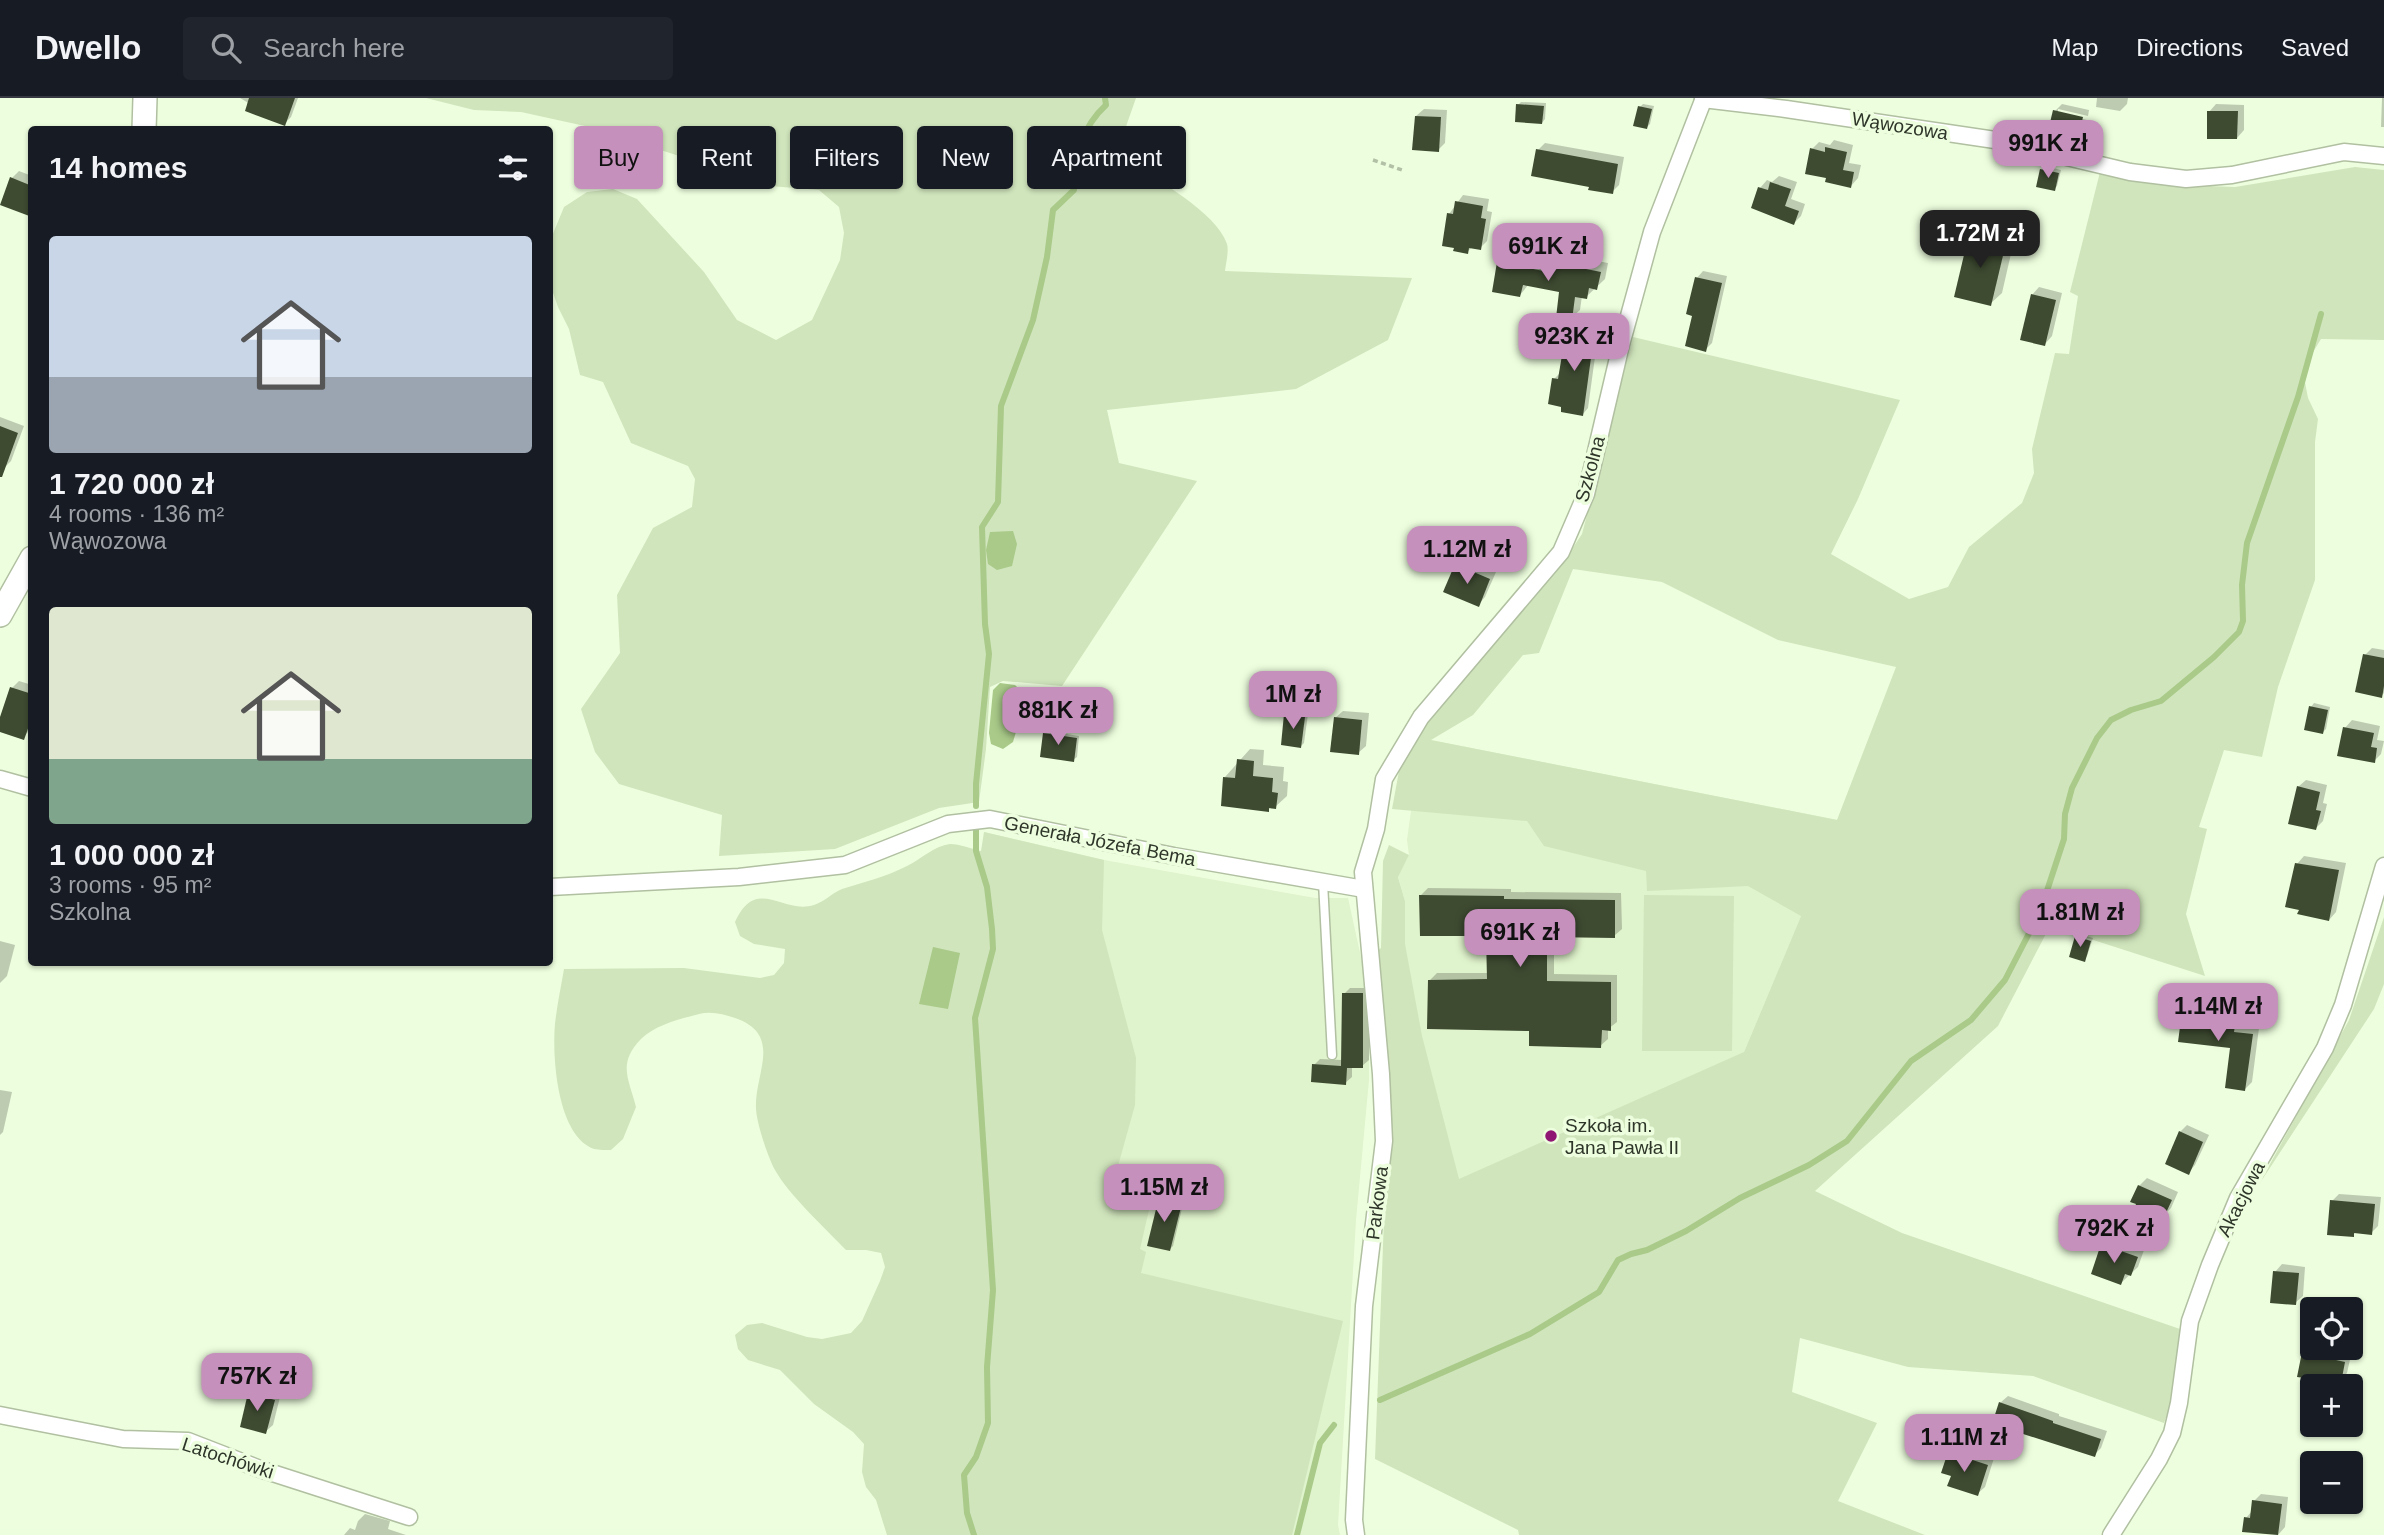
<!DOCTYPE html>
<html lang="en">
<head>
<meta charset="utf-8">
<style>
  body { margin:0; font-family:Arial,sans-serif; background:#20242c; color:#f1f3f6; height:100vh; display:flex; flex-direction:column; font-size:26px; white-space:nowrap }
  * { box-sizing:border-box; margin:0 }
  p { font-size:23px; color:#9ea1a6 }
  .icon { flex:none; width:38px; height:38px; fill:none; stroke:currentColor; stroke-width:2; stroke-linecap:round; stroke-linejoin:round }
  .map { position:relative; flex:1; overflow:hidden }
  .panel { position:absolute; left:28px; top:28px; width:525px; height:840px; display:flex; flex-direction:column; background:#171b24; border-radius:7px; box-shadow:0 2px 5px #0004 }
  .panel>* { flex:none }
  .top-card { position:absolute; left:574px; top:28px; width:665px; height:63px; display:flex; gap:14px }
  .fabs { position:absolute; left:2300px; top:1199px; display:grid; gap:14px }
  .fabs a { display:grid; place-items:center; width:63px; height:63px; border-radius:7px; background:#171b24; box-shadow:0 2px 5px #0004; font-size:35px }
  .price { position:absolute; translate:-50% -60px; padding:0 16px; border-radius:14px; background:#c590bc; color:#111; font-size:23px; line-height:46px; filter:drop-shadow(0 2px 4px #0008) }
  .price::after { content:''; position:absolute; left:50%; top:42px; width:21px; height:16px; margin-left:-10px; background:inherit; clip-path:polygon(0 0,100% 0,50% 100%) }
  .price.active { background:#222; color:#fff }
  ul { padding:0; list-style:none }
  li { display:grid; align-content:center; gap:14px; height:371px; padding:0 21px }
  li span { display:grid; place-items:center; height:217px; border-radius:7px; color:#555 }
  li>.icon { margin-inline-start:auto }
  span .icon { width:126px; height:126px; fill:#fffc; stroke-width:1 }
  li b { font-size:30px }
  h2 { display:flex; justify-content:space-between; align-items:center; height:84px; padding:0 21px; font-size:30px }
  .pill { padding:0 24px; border-radius:7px; background:#171b24; box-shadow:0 2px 5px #0004; font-size:24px; line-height:63px }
  .pill.active { background:#c590bc; color:#111 }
  header { display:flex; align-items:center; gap:42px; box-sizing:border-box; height:98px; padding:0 35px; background:#171b24; border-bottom:2px solid #363941 }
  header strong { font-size:33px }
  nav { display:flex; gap:38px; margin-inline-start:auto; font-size:24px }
  .search { width:490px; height:63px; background:#20242c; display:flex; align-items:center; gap:18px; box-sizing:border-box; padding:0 24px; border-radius:7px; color:#9ea1a6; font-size:26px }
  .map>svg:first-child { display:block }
  .built { fill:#dff3cc }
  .green { fill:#d0e5bc; fill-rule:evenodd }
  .water { fill:#a9ca89 }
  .shadow { fill:#0003 }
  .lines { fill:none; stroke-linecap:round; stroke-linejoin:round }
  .stream { stroke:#a9ca89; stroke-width:6 }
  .building { fill:#3e4b31 }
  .lane-casing { stroke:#b0c0a1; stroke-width:11 }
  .street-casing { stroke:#b0c0a1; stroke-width:19 }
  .secondary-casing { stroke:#b0c0a1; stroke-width:26 }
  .path { stroke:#b2c0a6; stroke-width:3.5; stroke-dasharray:5 3.5; stroke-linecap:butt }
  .lane { stroke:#fff; stroke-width:8 }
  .street { stroke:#fff; stroke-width:16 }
  .secondary { stroke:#fff; stroke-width:23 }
  .poi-dot { fill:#901674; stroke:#edfede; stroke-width:2.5 }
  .labels { text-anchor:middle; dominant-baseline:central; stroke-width:7; stroke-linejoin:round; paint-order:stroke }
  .street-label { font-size:19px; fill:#2e3529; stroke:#edfede }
  .poi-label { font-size:19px; fill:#2e3529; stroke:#edfede; text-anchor:start }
</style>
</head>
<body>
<header>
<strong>Dwello</strong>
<div class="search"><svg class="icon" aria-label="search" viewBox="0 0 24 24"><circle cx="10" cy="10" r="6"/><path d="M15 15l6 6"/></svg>Search here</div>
<nav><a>Map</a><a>Directions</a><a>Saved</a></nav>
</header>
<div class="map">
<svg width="2384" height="1437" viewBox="0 0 2384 1437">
  <rect width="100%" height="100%" fill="#edfede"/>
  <g class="built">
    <path d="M1430,642L1838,722L1801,818L1744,954L1385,1280L1405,803L1398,778L1409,757L1407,742L1411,713Z"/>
    <path d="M984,734L1104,762L1315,800H1348L1369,896V982L1356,1122L1338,1427L1340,1437H1079Z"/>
  </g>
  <g class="green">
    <path d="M426,0H1136L1123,37L1128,61C1155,82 1216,113 1227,146C1229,153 1226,165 1225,173L1412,180L1388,242L1296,291L1107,312L1119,365L1197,383L1062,588L1003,583L990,589L986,651L979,704L939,710L835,751L719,758L722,717L619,686L595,654L581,611L620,555L617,497L653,430L692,409L695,381L688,368L631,345L603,284L580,277L569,231L558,209L550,186V143L564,109L587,94L613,91L637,101L704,174L737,222L776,242L812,222L840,162L844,135L839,109L819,92L770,88L594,30L521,14L474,12Z"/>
    <path d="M2355,69L2384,72V242L2321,241L2310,259L2304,279L2308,300L2318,321L2315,344V482L2278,589L2262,659L2224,652L2199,729L2207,731L2186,816L2205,878L2050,828L1998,928L1815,1093L1902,1135L2180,1231L2173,1298L2164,1325L2033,1278L1908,1269L1800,1240L1792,1294L1877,1325L1838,1403L1925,1437H1519L1518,1432L1375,1361L1387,1041L1376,854L1381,850L1383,763L1389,747L1409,757L1398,779L1405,803V846L1422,938L1459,1081L1744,954L1801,818L1748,788L1647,793L1646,773L1544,748L1527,723L1392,711L1399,673L1418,636L1560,469L1582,436L1633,239L1900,302L1858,401L1831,456L1909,501L1948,489L1969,449L2022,405L2034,375L2032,351L2055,255L2069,256L2078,198L2070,194L2100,74L2183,87L2235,89ZM1573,471L1662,484L1778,542L1896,569L1837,722L1431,642L1473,617L1523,557L1539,555Z"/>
    <path d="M984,734L1104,762L1102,832L1136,960L1135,1007L1118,1068L1126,1081L1154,1090L1140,1151L1146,1154L1141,1175L1343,1223L1292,1437H887L876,1402L866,1389L862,1374L864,1346L853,1334L814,1306L780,1272L748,1262L738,1251L735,1237L747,1227L762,1225L807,1239L822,1241L851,1235L862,1223L880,1183L885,1169L881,1155L866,1152H846C826,1131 788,1096 775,1072C768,1059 757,1027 756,1011C754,976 784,937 735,920C723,916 711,913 699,916C680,921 655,927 641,941C617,966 629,981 636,1009L623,1041L611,1052C606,1052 599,1052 594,1051C557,1038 552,958 555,926C557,907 561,889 564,871L684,870L760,880L774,877L784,865L785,851L754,846L740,838L735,824C757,777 782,817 814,807C824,804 832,795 842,791C864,784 886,779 907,768C921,761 934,748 950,746C960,746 972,751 981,753Z"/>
    <path d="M1644,797L1734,798L1732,953H1642Z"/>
    <path d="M2384,819V886L2374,911L2258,1088L2349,922Z"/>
  </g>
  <g class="water">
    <path d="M1013,433L1017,446L1012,468L997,472L988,466L986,452L990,434Z"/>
    <path d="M1000,585L1015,587L1023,594L1018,627L1013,644L1003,651L991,646L989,635L993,592Z"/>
    <path d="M933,849L960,855L948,911L919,906Z"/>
  </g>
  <g class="shadow">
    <path d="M240,0H298L291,19L284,26Z"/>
    <path d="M2097,0H2128L2127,6L2120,13L2096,9Z"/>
    <path d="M2382,0H2384V29H2381Z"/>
    <path d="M1521,4L1546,5L1545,21L1542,25L1518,7Z"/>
    <path d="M1643,6L1654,8L1650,26L1647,29L1640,9Z"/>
    <path d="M2062,6L2089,12L2088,18L2058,11V15L2087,22L2085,31L2077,38L2055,13Z"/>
    <path d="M2216,6L2244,7V32L2237,40L2209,14Z"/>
    <path d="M1424,11L1447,12L1445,45L1438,52L1416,18Z"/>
    <path d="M1834,42L1853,47L1849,65L1861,67L1858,80L1851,88L1828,79L1812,51L1819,44L1830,47Z"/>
    <path d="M1545,45L1624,59L1619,87L1612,94L1591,87L1538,52Z"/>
    <path d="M2045,68L2061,72L2057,88L2054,91L2042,72Z"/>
    <path d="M19,73L32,78V117L12,80Z"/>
    <path d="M1779,78L1797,84L1791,101L1805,106L1801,118L1794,125L1760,90L1767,82L1772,84Z"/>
    <path d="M1463,97L1489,101L1487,113L1492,114L1487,143L1480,150L1472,149L1467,154L1456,148L1449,116Z"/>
    <path d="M1982,125L2016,134L2002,195L1990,206L1956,198L1971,136Z"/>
    <path d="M1508,156L1553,165L1561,156L1608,165L1605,181L1586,199L1582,198L1580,212L1571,220L1561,193L1529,186L1520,197L1499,165Z"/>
    <path d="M1703,173L1727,178L1712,245L1705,252L1694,216L1697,180Z"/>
    <path d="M2039,189L2062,195L2052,238L2045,246L2032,197Z"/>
    <path d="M1573,228L1604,233L1601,253L1595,259L1588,310L1583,316L1554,281L1559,276L1568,234Z"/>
    <path d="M0,319L24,328L11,363L4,370L0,369Z"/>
    <path d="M1463,460L1496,474L1485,499L1478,507L1456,467Z"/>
    <path d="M2372,550L2384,552V595L2381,598L2365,557Z"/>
    <path d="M19,583L32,587V629L23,640L0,632V625L12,590Z"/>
    <path d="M2314,605L2330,609L2326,631L2323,634L2311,609Z"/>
    <path d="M1343,613L1369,615L1366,648L1358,655L1335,620Z"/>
    <path d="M1289,614L1308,616L1304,645L1301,648L1286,617Z"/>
    <path d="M2352,622L2380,628L2377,642L2384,643L2381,656L2374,663L2345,630Z"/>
    <path d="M1048,633L1079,638L1077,659L1073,662L1044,636Z"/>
    <path d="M1250,651L1264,652L1263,667L1284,669L1283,683L1288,684L1287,698L1275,709H1271L1268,712L1225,679Z"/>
    <path d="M2306,682L2327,687L2323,705L2327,706L2323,723L2316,730L2298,689Z"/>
    <path d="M2304,758L2346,765L2336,814L2329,822L2297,766Z"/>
    <path d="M1428,790L1511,791V794L1621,795L1622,831L1614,838H1554V876L1617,877V924L1608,931V941L1600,948L1531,931L1430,882L1437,875H1489L1488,836L1421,797Z"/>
    <path d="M2079,836L2093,840L2087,858L2084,862L2076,839Z"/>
    <path d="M0,843L15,847L7,878L0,885Z"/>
    <path d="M1350,890H1369V962L1362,968H1352V979L1345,985L1314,967L1320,961L1342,962L1344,896Z"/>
    <path d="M2192,900L2211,902L2210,916L2241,920L2240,927L2259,930L2252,984L2245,991L2232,949L2184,907Z"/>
    <path d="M0,992L12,994L3,1034L0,1037Z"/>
    <path d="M2187,1027L2209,1037L2195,1067L2188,1075L2180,1034Z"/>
    <path d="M2147,1080L2178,1094L2171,1110L2155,1126L2138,1105L2133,1103L2139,1088Z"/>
    <path d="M2339,1096L2381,1099L2378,1128L2371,1135L2357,1133L2353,1137L2332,1103Z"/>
    <path d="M1163,1097L1184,1102L1173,1148L1170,1151L1160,1100Z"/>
    <path d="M2110,1140L2144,1152L2138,1169L2121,1185L2103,1147Z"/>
    <path d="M2282,1166L2305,1169L2303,1198L2295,1205L2275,1174Z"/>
    <path d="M2312,1243V1250H2334V1254L2351,1257L2347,1275L2340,1283L2305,1250Z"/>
    <path d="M257,1289L281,1295L273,1327L265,1334L250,1296Z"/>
    <path d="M2008,1298L2059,1316V1318L2107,1333L2101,1350L2094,1357L2000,1305Z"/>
    <path d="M1957,1347L1994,1360L1985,1389L1977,1396L1949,1355Z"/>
    <path d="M2261,1396L2288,1399L2285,1429L2278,1437L2246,1420L2252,1413L2254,1403Z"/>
    <path d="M365,1416L390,1423L388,1431L406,1437H344L350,1430L355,1432L358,1423Z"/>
  </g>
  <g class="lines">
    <g class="stream">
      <path d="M976,708V686L989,556L985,526L982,429L998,404L1001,308L1033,222L1047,159L1053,112L1074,92C1068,64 1085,26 1106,7L1105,0"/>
      <path d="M1380,1302L1530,1236L1599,1194L1618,1162L1631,1156L1647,1152L1686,1133L1740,1100L1809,1067L1847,1043L1911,963L1971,922L2005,882L2040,814L2064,741L2065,716L2072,690L2097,640L2111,622L2131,612L2161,603L2214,559L2239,534L2243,523L2242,487L2247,445L2298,299L2321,216"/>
      <path d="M974,1437L967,1415L964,1377L976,1359L988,1325L987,1269L993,1192L975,920L993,851L992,831L987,789L976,753V732"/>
      <path d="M1297,1437L1320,1345L1334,1327"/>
    </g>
  </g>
  <g class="building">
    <path d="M249,0H295L285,28L245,13Z"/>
    <path d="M1516,6L1544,8L1542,26L1515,24Z"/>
    <path d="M1638,8L1652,11L1647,31L1633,28Z"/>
    <path d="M2053,12L2083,19L2078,40L2048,33Z"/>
    <path d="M2207,13H2238L2237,41H2207Z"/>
    <path d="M1415,18L1441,19L1439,54L1412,52Z"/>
    <path d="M1825,49L1847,54L1843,72L1854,74L1851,90L1825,84L1826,80L1805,76L1810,50L1825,54Z"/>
    <path d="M1536,51L1618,66L1613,96L1588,92L1589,89L1531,78Z"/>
    <path d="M2040,71L2059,75L2055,93L2036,89Z"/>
    <path d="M10,79L32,88V119L0,107Z"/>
    <path d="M1770,84L1791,91L1785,108L1799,113L1794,127L1751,110L1758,89L1768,92Z"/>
    <path d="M1455,103L1483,108L1481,120L1486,121L1481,152L1469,150L1468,156L1453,153L1454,150L1442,148L1447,115L1453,116Z"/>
    <path d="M1969,136L2006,145L1991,208L1954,199Z"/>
    <path d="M1497,164L1549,174L1551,164L1601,174L1597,192L1589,190L1587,201L1575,199L1572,222L1556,220L1559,194L1523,187L1520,199L1492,194Z"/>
    <path d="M1695,179L1722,185L1706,254L1685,248L1692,218L1686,216Z"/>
    <path d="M2031,196L2056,202L2045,248L2020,242Z"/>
    <path d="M1566,233L1599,239L1596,261L1591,260L1583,318L1561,314V309L1548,306L1552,280L1558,281Z"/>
    <path d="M0,328L18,335L2,379H0Z"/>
    <path d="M1455,466L1490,481L1479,509L1443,494Z"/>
    <path d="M2363,556L2384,560V588L2382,600L2355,594Z"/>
    <path d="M10,589L32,596V619L24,642L0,634V619Z"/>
    <path d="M2309,608L2328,612L2323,636L2304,632Z"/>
    <path d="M1284,616L1305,619L1301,650L1281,647Z"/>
    <path d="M1334,619L1362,622L1359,657L1330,654Z"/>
    <path d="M2343,629L2374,635L2371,649L2377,650L2375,665L2337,658Z"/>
    <path d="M1043,635L1077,640L1074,664L1040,659Z"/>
    <path d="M1237,661L1254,663L1253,678L1273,680L1272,694L1278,695L1276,711L1269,710V714L1221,708L1223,679L1235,680Z"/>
    <path d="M2297,688L2320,694L2316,712L2321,713L2316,732L2288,726Z"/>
    <path d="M2295,765L2339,772L2329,823L2297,816L2299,812L2285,809Z"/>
    <path d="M1419,797L1504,798V801L1615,802V840L1547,839V883L1611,884V933L1602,932L1601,950L1529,948V933L1427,931L1428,882L1487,881L1486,838H1420Z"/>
    <path d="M2075,838L2091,843L2085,864L2069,859Z"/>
    <path d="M1342,895H1363V970H1347L1346,987L1311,984L1312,966L1341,968Z"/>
    <path d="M2183,906L2205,909L2203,923L2235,927L2234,934L2253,936L2245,993L2225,990L2230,950L2178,944Z"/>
    <path d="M2179,1033L2203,1044L2189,1077L2165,1066Z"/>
    <path d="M2138,1087L2172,1102L2164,1119L2160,1117L2155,1128L2131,1118L2136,1106L2130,1104Z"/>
    <path d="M1159,1099L1182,1105L1170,1153L1147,1148Z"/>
    <path d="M2330,1102L2375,1106L2372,1137L2354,1135V1139L2327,1137Z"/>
    <path d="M2101,1146L2138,1159L2131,1178L2125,1176L2121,1187L2091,1176Z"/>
    <path d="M2273,1173L2299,1175L2296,1207L2270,1205Z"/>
    <path d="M2303,1249L2329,1254L2327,1260L2345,1264L2341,1285L2297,1279Z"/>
    <path d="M248,1295L275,1302L266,1336L240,1329Z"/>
    <path d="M1999,1304L2053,1323V1325L2101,1341L2095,1359L1992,1326Z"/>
    <path d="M1948,1354L1988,1367L1978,1398L1947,1388L1951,1378L1941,1375Z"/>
    <path d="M2252,1402L2282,1406L2278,1437L2242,1434L2244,1419L2250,1420Z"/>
  </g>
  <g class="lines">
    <g class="lane-casing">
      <path id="lane" d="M1323,784L1332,957"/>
    </g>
    <g class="street-casing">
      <g id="street">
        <path d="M1703,1L1786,11L1995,42L2130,74L2186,81L2232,77L2344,54L2384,58"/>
        <path d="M0,681L32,690"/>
        <path d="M550,789L739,779L845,767L948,726L990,721L1174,758L1364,791"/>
        <path d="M0,1317L123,1341L188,1343L260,1371L409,1419"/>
        <path d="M1356,1437L1354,1422L1364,1208L1384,1043L1381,976L1363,774L1376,731L1384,681L1421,619L1561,454L1586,396L1621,247L1652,134L1704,0"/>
        <path d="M2111,1437L2159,1361L2172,1335L2179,1305L2190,1223L2210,1167L2238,1100L2325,950L2343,907L2384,768"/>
      </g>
    </g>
    <g class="secondary-casing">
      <g id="secondary">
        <path d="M144,32L145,0"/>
        <path d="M0,517L32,460"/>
      </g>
    </g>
    <path class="path" d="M1373,62L1405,73"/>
    <use href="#lane" class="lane"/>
    <use href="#street" class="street"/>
    <use href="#secondary" class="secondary"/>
  </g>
  <circle class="poi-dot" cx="1551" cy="1038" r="7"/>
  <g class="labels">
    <g class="street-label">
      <text transform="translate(1900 28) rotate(9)">Wąwozowa</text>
      <text transform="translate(1590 371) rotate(-75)">Szkolna</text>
      <text transform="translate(1100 743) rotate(11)">Generała Józefa Bema</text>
      <text transform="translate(2241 1101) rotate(-63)">Akacjowa</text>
      <text transform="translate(1377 1105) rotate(-83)">Parkowa</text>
      <text transform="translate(228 1360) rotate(18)">Latochówki</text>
    </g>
    <g class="poi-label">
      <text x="1565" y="1027">Szkoła im.<tspan x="1565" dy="22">Jana Pawła II</tspan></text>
    </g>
  </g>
</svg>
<div class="fabs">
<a><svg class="icon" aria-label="locate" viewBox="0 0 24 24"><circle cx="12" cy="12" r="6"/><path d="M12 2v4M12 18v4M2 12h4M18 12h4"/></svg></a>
<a>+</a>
<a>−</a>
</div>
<b class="price" style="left:2048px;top:82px">991K zł</b>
<b class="price active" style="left:1980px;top:172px">1.72M zł</b>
<b class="price" style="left:1548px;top:185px">691K zł</b>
<b class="price" style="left:1574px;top:275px">923K zł</b>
<b class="price" style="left:1467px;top:488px">1.12M zł</b>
<b class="price" style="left:1293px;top:633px">1M zł</b>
<b class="price" style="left:1058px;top:649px">881K zł</b>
<b class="price" style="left:2080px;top:851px">1.81M zł</b>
<b class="price" style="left:1520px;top:871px">691K zł</b>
<b class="price" style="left:2218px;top:945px">1.14M zł</b>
<b class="price" style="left:1164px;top:1126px">1.15M zł</b>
<b class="price" style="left:2114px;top:1167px">792K zł</b>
<b class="price" style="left:257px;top:1315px">757K zł</b>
<b class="price" style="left:1964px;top:1376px">1.11M zł</b>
<div class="top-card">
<a class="pill active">Buy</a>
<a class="pill">Rent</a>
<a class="pill">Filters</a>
<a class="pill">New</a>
<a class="pill">Apartment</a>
</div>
<section class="panel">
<h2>14 homes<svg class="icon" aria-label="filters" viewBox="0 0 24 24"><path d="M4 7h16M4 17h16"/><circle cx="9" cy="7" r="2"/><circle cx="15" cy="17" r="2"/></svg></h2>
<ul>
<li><span style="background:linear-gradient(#c9d6e8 65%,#9aa5b1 0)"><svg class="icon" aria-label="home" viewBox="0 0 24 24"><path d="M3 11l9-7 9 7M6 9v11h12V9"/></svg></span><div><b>1 720 000 zł</b><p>4 rooms · 136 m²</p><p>Wąwozowa</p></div></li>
<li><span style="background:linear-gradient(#dfe7d0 70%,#7fa58c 0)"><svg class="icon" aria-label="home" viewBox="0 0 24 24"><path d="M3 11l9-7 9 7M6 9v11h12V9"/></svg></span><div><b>1 000 000 zł</b><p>3 rooms · 95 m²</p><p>Szkolna</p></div></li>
</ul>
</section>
</div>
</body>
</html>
